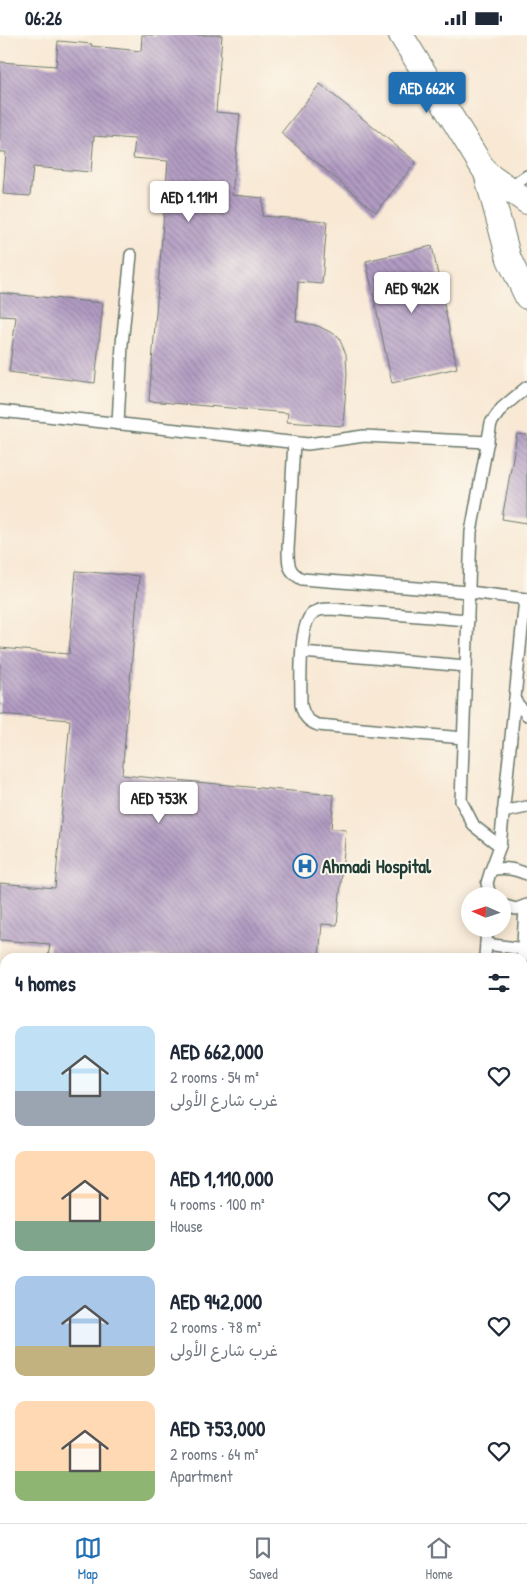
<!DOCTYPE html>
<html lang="en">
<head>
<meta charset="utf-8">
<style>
  body { margin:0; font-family:"Patrick Hand","Playpen Sans Arabic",sans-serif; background:#f2f2f3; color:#1f2937; height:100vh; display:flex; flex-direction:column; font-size:19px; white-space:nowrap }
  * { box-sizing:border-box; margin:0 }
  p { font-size:16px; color:#747a83 }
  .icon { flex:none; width:28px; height:28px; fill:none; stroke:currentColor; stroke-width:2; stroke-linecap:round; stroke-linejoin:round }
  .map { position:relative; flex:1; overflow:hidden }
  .sheet { position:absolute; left:0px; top:918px; width:528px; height:571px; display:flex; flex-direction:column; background:#fff; border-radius:15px 15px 0 0; box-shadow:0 2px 12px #0003 }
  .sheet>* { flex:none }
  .needle { width:32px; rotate:273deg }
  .tools { position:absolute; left:461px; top:852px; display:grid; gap:10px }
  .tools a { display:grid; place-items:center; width:50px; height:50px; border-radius:50%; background:#fff; box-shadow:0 2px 12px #0003; font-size:25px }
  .price { position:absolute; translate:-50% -42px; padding:0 11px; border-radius:5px; background:#fff; color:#222; font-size:16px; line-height:32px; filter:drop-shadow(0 1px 2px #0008) }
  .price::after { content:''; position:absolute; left:50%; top:30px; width:15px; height:11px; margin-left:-8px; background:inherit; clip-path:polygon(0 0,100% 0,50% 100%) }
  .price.selected { background:#1f6fb2; color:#fff }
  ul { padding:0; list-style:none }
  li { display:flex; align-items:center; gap:15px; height:125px; padding:0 15px }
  li span { display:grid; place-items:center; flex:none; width:140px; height:100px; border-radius:10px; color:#555 }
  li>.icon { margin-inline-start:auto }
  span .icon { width:60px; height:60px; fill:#fffc; stroke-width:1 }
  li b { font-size:21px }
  h2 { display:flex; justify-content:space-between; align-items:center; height:60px; padding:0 15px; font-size:21px }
  .status { display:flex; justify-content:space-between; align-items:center; height:35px; padding:0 25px; background:#fff; direction:ltr }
  .status svg { height:14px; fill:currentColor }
  .tab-bar { display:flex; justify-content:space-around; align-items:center; height:70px; border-top:1px solid #e0e1e3; background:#fff; font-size:14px; color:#747a83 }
  .tab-bar a { display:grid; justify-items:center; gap:2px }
  .tab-bar .selected { color:#1f6fb2 }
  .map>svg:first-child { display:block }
  .building { fill:url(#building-back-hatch) }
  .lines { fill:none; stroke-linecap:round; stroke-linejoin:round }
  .lane-casing { stroke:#6b796c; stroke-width:14 }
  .street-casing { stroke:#6b796c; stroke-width:26 }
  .lane { stroke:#fff; stroke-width:11 }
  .street { stroke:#fff; stroke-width:24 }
  .labels { text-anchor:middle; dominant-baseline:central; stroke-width:4; stroke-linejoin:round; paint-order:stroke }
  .poi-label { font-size:19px; font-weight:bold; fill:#1f3d34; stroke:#fbf7ec; text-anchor:start }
</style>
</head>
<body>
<div class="status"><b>06:26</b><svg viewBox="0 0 49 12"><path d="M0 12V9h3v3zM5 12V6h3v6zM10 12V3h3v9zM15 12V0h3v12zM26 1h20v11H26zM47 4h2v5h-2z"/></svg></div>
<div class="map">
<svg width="527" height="1488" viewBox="0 0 527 1488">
  <defs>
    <pattern id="building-back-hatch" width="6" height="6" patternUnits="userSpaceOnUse" patternTransform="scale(1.25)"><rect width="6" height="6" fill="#b29bc3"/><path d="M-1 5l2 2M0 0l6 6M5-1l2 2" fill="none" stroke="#90809f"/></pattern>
  </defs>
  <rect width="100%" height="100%" fill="#fbf7ec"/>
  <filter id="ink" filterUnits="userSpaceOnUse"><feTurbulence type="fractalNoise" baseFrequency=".02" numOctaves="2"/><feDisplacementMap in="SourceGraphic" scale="10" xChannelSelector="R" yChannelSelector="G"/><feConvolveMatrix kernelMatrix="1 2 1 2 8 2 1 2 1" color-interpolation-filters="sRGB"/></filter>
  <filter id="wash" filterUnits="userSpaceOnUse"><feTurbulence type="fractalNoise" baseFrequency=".0096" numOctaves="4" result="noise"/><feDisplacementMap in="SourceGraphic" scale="20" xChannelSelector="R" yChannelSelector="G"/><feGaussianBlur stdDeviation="1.12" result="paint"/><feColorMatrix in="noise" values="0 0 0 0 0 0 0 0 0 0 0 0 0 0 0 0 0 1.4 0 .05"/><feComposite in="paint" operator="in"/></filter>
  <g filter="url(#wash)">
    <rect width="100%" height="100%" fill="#f8e8d4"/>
    <g id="blocks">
      <g class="building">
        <path d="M142,0H222L216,77L240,79L232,160L263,163L262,181L327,186L322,249L298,247L296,286L318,291L338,301L346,319L347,340L343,391L287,387L288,378L149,366L168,126L133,123L135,104L94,101L91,137L33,132L30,161L3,159L6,117H0V27L56,31L58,6L92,9L91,11L141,16Z"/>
        <path d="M320,49L416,127L376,177L281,98Z"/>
        <path d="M432,211L457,333L392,348L366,226Z"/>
        <path d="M0,258L103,268L95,348L9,337L16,282L0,281Z"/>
        <path d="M517,399L527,400V488L502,484Z"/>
        <path d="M76,536L139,541L122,740L334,760L331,794L346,795L337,890L322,889L319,922H48L50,909L0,905V848L55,853L70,685L0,679V613L69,619Z"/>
      </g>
    </g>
  </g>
  <g filter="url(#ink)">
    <use href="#blocks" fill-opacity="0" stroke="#6b796c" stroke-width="1"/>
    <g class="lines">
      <g class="lane-casing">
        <g id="lane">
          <path d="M508,154L527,141"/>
          <path d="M0,376L308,409L364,401L488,407"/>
          <path d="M118,389L122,309L131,220"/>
          <path d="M294,407L288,515C288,529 288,537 302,544L469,557L527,564"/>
          <path d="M302,617L466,631"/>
          <path d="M515,666L527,680"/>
          <path d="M463,703L318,690C307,686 304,681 301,670C301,651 298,591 312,579C318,574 324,574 331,574L468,585"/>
          <path d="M503,777L527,772"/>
          <path d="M500,811L474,791L461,766L471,497L491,388L502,373L527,352"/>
          <path d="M491,835L500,811L525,564"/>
          <path d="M490,861L487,848L491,835C505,832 514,834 527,839"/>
          <path d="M502,870L516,874L527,870"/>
          <path d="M486,909L524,914"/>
          <path d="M485,922L487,894"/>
          <path d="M522,929L525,871"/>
          <path d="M0,1166H5"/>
          <path d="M522,1180H527"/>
        </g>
      </g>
      <g class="street-casing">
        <g id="street">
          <path d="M401,0L486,138L509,224L527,262"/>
          <path d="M486,138L527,167"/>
        </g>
      </g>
      <use href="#lane" class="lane"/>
      <use href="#street" class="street"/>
    </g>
  </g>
  <defs>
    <g id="hospital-ring" transform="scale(1.25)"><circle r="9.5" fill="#fbf7ec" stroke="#1f6fb2" stroke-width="1.5"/><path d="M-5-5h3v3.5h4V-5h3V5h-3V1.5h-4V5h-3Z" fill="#1f6fb2"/></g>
  </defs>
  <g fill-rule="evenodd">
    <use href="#hospital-ring" x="305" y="831"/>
  </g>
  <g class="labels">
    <g class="poi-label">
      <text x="322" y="831">Ahmadi Hospital</text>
    </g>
  </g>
</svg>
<div class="tools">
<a><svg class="needle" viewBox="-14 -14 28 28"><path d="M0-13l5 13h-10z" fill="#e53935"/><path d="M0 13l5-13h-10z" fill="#747a83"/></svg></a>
</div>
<b class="price selected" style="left:427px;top:79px">AED 662K</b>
<b class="price" style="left:189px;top:188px">AED 1.11M</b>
<b class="price" style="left:412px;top:279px">AED 942K</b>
<b class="price" style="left:159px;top:789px">AED 753K</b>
<section class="sheet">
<h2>4 homes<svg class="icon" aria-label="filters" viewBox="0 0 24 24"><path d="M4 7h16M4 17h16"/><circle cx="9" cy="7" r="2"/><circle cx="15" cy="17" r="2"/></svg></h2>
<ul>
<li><span style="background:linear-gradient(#bfe0f5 65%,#9aa5b1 0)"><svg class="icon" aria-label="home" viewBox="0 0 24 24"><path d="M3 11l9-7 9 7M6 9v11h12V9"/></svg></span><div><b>AED 662,000</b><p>2 rooms · 54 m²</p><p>غرب شارع الأولى</p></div><svg class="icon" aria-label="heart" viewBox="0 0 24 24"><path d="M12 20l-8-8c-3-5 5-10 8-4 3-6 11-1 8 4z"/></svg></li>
<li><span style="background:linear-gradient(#ffd9b3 70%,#7fa58c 0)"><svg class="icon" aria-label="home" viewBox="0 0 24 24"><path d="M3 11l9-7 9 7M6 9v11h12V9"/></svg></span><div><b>AED 1,110,000</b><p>4 rooms · 100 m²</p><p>House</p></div><svg class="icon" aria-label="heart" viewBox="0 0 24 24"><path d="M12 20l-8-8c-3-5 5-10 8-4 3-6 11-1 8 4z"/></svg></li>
<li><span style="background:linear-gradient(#a9c7e8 70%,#c2b280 0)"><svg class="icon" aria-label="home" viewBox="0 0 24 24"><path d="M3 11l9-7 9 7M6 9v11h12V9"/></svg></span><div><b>AED 942,000</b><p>2 rooms · 78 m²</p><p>غرب شارع الأولى</p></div><svg class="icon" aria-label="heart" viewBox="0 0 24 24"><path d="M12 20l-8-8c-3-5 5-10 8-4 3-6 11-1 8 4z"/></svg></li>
<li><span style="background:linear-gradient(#ffd9b3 70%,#8fb573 0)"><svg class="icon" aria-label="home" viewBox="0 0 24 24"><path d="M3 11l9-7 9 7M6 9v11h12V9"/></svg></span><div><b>AED 753,000</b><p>2 rooms · 64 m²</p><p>Apartment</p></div><svg class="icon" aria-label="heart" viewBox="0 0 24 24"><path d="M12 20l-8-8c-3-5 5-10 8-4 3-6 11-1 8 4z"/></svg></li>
</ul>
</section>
</div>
<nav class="tab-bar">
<a class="selected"><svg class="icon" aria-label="map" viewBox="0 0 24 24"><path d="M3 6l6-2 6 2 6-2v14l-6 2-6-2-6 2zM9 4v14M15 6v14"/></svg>Map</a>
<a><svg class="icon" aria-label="saved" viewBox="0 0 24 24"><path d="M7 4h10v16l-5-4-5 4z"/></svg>Saved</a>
<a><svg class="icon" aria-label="home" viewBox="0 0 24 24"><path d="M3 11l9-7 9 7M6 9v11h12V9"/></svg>Home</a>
</nav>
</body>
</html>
